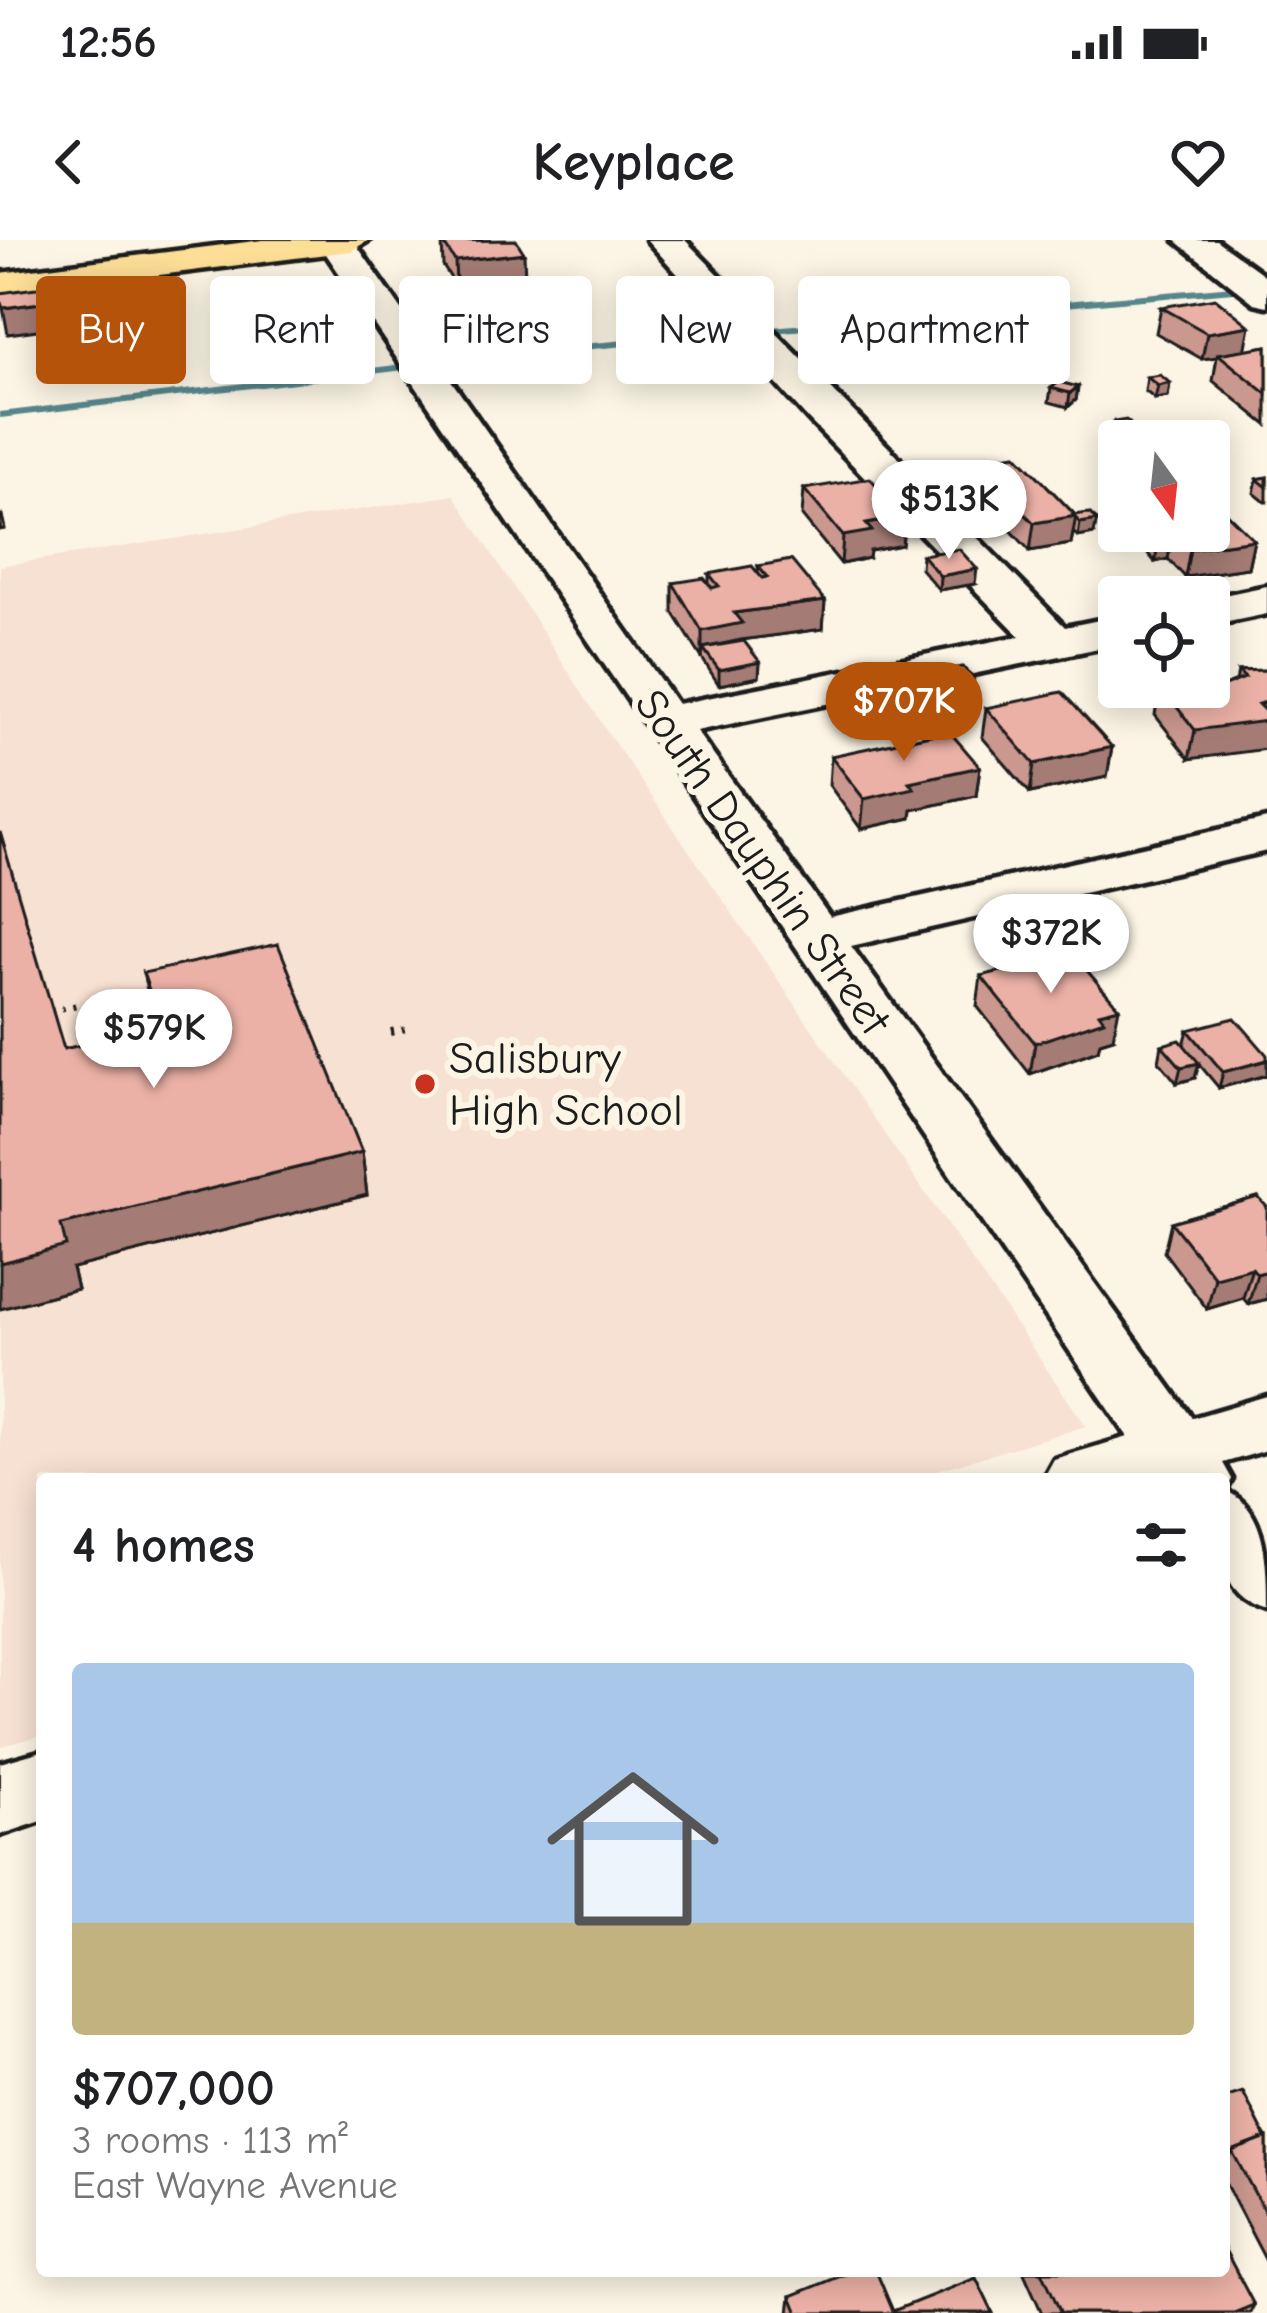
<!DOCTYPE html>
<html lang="en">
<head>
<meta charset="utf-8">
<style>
  body { margin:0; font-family:"Comic Neue",sans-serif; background:#f2f2f2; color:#202124; height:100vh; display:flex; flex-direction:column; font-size:45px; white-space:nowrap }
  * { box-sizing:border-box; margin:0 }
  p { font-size:39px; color:#757577 }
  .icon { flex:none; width:66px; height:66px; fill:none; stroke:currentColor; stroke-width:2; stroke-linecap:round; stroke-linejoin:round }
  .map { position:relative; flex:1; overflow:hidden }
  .drawer { position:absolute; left:36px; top:1233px; width:1194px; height:804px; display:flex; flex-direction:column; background:#fff; border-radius:12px; box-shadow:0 6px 30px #0003 }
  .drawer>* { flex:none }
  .hud { position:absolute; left:36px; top:36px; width:1197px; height:108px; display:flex; gap:24px }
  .needle { width:78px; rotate:165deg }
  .buttons { position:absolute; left:1098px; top:180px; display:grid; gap:24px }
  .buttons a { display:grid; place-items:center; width:132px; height:132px; border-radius:12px; background:#fff; box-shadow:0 6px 30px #0003; font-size:60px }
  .price { position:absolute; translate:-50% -102px; padding:0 27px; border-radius:42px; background:#fff; color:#222; font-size:39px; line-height:78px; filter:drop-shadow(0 3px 6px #0008) }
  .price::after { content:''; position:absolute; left:50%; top:72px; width:36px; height:27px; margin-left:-18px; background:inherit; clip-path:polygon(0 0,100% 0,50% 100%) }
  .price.on { background:#b45309; color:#fff }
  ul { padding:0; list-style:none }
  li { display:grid; align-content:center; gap:24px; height:636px; padding:0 36px }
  li span { display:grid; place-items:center; height:372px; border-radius:12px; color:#555 }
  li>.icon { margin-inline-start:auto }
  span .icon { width:216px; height:216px; fill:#fffc; stroke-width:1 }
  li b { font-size:51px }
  h2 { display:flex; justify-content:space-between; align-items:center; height:144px; padding:0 36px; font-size:51px }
  .chip { padding:0 42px; border-radius:12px; background:#fff; box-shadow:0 6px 30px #0003; font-size:42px; line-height:108px }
  .chip.on { background:#b45309; color:#fff }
  .status { display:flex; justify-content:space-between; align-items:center; height:84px; padding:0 60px; background:#fff; direction:ltr }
  .status svg { height:33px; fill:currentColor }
  header { display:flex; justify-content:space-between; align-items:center; height:156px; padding:0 36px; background:#fff; font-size:54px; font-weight:700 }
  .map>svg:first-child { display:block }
  .built { fill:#f7e1d2 }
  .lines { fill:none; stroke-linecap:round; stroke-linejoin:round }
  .stream { fill:#56868c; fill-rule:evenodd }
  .minor-casing { stroke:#1c1c1c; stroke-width:9 }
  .major-casing { stroke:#1c1c1c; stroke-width:9 }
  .path-far1 { stroke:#1c1c1c; stroke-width:6; stroke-dasharray:3 8; stroke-linecap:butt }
  .path { stroke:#1c1c1c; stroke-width:8; stroke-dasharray:3 9; stroke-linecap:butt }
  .minor { fill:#fcf5e5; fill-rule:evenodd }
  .major { fill:#fdde96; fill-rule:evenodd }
  .wall { fill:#ca988f; stroke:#1c1c1c; stroke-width:3 }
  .shaded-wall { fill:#a47c74; stroke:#1c1c1c; stroke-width:3 }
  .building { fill:#ebb1a6; stroke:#1c1c1c; stroke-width:3 }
  .poi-dot { fill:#c8321e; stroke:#fcf5e5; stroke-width:4.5 }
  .labels { text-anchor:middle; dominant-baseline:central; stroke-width:12; stroke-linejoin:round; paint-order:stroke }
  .street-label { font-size:45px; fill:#1c1c1c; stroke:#fcf5e5 }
  .poi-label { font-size:45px; fill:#1c1c1c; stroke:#fcf5e5; text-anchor:start }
</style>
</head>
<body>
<div class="status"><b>12:56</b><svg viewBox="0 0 49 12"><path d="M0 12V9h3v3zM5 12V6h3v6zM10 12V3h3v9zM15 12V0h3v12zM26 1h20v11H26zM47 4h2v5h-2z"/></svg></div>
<header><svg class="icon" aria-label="back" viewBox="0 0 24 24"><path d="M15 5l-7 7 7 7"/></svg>Keyplace<svg class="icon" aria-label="heart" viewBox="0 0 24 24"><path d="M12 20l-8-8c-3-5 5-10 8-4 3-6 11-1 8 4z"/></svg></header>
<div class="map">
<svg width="1267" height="2073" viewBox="0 0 1267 2073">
  <rect width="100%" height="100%" fill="#fcf5e5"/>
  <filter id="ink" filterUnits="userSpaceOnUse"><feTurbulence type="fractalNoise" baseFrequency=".00833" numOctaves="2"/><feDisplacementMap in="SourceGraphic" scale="24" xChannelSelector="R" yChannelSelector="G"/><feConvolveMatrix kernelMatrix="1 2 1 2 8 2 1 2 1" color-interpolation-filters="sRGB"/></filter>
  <g filter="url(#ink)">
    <path class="built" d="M454,255L614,502L1086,1186L908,1239H42V1495L0,1507V326Z"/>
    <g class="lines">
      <path class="stream" d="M1267,43V49L548,113L0,178V172L548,107Z"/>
      <g class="minor-casing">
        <g id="minor">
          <path d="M353,0L677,464L1020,396L808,179L647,0H685L1065,387L1119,376V404L696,491L830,677L1267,579V611L851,706L1192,1178L1267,1156V1210L1223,1223L1232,1239L1226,1251C1267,1269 1267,1323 1267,1371C1205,1351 1224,1294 1224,1239H1043L1054,1219L1128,1197L318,2Z"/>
          <path d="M1175,0H1216L1267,37V66L1254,63Z"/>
          <path d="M1267,346V374L1209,386V358Z"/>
          <path d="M42,1511V1581L0,1595V1523Z"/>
        </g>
      </g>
      <g class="major-casing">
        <path id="major" d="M263,0H369L351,11L0,55V33Z"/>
      </g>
      <g class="path-far1">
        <path d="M51,771L82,764"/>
        <path d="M391,792L408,789"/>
      </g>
      <path class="path" d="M391,792L401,790"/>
      <use href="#minor" class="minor"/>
      <use href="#major" class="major"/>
    </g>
    <g class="wall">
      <path d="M442,1L525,38L456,46L443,26Z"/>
      <path d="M1161,67L1245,110L1267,106V185L1213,141L1217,117L1202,119L1156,93Z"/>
      <path d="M1147,137L1170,143L1168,157L1155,159L1145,151Z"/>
      <path d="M1078,147L1076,160L1068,167L1049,162L1051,148Z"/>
      <path d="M1114,182L1133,201H1119V203L1112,196Z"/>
      <path d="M1016,214L1094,294L1078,297L1073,292L1071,304L1030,311L1007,286L989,289L957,250L960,223Z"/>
      <path d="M1267,237V262H1265L1254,253L1257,239Z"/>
      <path d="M804,249L905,277L902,305L870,311L869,318L841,324L802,276Z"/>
      <path d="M1140,291H1209L1254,300L1248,328L1185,337L1168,319L1155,322L1140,304L1142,293Z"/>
      <path d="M922,315L975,344L939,350L921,329Z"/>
      <path d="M758,326L825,361L823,389L741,400L760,422L759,437L719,445L673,372V343L709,344V334L758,333Z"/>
      <path d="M1267,430L1189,519L1155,475L1160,447L1219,448L1236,442L1238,431Z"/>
      <path d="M936,432L971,454L945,459L935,447Z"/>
      <path d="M986,468L1112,507L1107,537L1030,553L982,497Z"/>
      <path d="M831,516L980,527L976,556L912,570L911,578L861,589L829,545Z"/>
      <path d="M143,733L362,912L367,955L72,1028L77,1049L0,1069L64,809L156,789Z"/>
      <path d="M981,736L1113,798L1100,802L1098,810L1030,834L977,766Z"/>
      <path d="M1188,790L1267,835L1219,848L1199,824L1195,838L1177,843L1159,821L1162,805H1184Z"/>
      <path d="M1258,957L1267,1059L1248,1064L1243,1058L1207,1069L1164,1012L1171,982Z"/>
      <path d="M1224,1858L1267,1898V2023L1224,1941Z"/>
      <path d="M1025,2031H1224L1254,2065L1250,2073H1042L1024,2033Z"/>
      <path d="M791,2056L893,2071L993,2073H789Z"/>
    </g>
    <g class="shaded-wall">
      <path d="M524,13L525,38L456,46L455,21Z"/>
      <path d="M85,57L89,83L8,94L3,68Z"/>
      <path d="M1250,86L1245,112L1218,114L1217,117L1202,119L1207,93Z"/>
      <path d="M1170,143L1168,157L1155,159L1158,146Z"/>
      <path d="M1078,147L1076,160L1068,167L1070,153Z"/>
      <path d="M1135,188L1133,201H1120L1122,190Z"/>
      <path d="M1010,259L1007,286L989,289L992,262Z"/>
      <path d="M0,275H2L5,289L0,290Z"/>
      <path d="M1076,276L1071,304L1030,311L1034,283Z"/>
      <path d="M905,277L902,305L870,311L869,318L841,324L843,296L866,284Z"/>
      <path d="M1097,280L1094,294L1078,297L1080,283Z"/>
      <path d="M1173,292L1168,319L1155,322L1160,294Z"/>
      <path d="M1254,300L1248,328L1185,337L1190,309Z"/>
      <path d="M977,329L975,344L939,350L940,336Z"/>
      <path d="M825,361L823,389L741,400L703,408L702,420V391L734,373Z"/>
      <path d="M760,422L759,437L719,445V430Z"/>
      <path d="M973,439L971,454L945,459L946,444Z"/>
      <path d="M1267,462V509L1189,519L1195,490Z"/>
      <path d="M1112,507L1107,537L1030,553L1034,524Z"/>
      <path d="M980,527L976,556L912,570L911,578L861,589L864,559L909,542Z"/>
      <path d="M1119,768L1113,798L1100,802L1098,810L1030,834L1035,803L1099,773Z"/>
      <path d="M1267,820V835L1219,848L1223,832Z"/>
      <path d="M1199,823L1195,838L1177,843L1181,827Z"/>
      <path d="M362,912L367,955L72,1028L77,1049L0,1069V1023L61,985Z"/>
      <path d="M1252,1028L1243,1058L1207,1069L1215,1038Z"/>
      <path d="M1267,1031V1059L1248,1064L1257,1034Z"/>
    </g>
    <g class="building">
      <path d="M516,0L524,13L455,21L442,1Z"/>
      <path d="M79,42L85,57L3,68L0,60V53Z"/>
      <path d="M1215,58L1250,86L1207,93L1161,67Z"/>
      <path d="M1267,106V154L1218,114Z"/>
      <path d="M1160,135L1170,143L1158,146L1147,137Z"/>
      <path d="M1059,142L1078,147L1070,153L1051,148Z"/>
      <path d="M1126,180L1135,188L1122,190L1114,182Z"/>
      <path d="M1016,214L1076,276L1034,283L1010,259L992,262L960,223Z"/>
      <path d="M1267,237V247L1257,239Z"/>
      <path d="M870,238L905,277L866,284L872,291L843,296L804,249Z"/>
      <path d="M1209,256L1254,300L1190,309L1173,292L1160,294L1158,291H1209Z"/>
      <path d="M1089,273L1097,280L1080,283L1073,275Z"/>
      <path d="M959,309L977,329L940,336L922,315Z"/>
      <path d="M791,320L825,361L734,373L742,383L702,391L673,343L704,338L712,348L719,346L709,334L752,326L762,338L767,337L758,326Z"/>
      <path d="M744,401L760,422L719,430L703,408Z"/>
      <path d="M963,427L973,439L946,444L936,432Z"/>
      <path d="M1267,430V462L1258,464L1267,473V481L1195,490L1161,447H1209V439L1219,448L1245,438L1238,431Z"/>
      <path d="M1062,452L1112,507L1034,524L986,468Z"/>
      <path d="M949,491L980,527L909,542L914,548L864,559L831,516Z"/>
      <path d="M0,592L64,809L162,787L143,733L278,704L362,912L61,985L66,1006L0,1023Z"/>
      <path d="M1072,713L1119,768L1099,773L1104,780L1035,803L981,736Z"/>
      <path d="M1235,778L1267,815V820L1223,832L1188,790Z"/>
      <path d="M1180,800L1199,823L1181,827L1162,805Z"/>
      <path d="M1258,957L1267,967V1031L1257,1034L1252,1028L1215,1038L1171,982Z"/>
      <path d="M1243,1852L1266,1898L1232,1911L1229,1918L1224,1920V1858Z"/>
      <path d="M1267,1898V1976L1232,1911Z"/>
      <path d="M1224,2008L1254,2065L1234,2073H1061L1042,2031H1224Z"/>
      <path d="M853,2031H876L893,2071L976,2038L993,2073H798L791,2056Z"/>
    </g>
  </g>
  <circle class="poi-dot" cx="425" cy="844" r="12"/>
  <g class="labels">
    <g class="street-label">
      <text transform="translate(763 622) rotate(55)">South Dauphin Street</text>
    </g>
    <g class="poi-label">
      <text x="449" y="818">Salisbury<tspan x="449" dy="52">High School</tspan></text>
    </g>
  </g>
</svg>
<div class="buttons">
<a><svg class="needle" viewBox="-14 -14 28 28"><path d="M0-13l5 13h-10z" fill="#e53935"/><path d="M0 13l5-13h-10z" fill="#757577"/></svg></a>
<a><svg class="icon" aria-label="locate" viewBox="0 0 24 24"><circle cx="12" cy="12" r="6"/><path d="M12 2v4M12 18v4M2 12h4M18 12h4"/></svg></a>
</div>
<b class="price" style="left:949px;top:322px">$513K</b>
<b class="price on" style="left:904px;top:524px">$707K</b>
<b class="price" style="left:1051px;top:756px">$372K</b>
<b class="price" style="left:154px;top:851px">$579K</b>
<div class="hud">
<a class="chip on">Buy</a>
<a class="chip">Rent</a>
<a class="chip">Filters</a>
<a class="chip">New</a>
<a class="chip">Apartment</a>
</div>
<section class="drawer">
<h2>4 homes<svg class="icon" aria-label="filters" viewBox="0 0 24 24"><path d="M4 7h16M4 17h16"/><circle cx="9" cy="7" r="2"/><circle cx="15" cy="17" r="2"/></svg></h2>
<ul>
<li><span style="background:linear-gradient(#a9c7e8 70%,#c2b280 0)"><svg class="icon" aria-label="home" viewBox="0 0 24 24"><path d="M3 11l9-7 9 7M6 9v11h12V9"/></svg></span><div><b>$707,000</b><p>3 rooms · 113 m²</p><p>East Wayne Avenue</p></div></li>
</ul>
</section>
</div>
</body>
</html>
